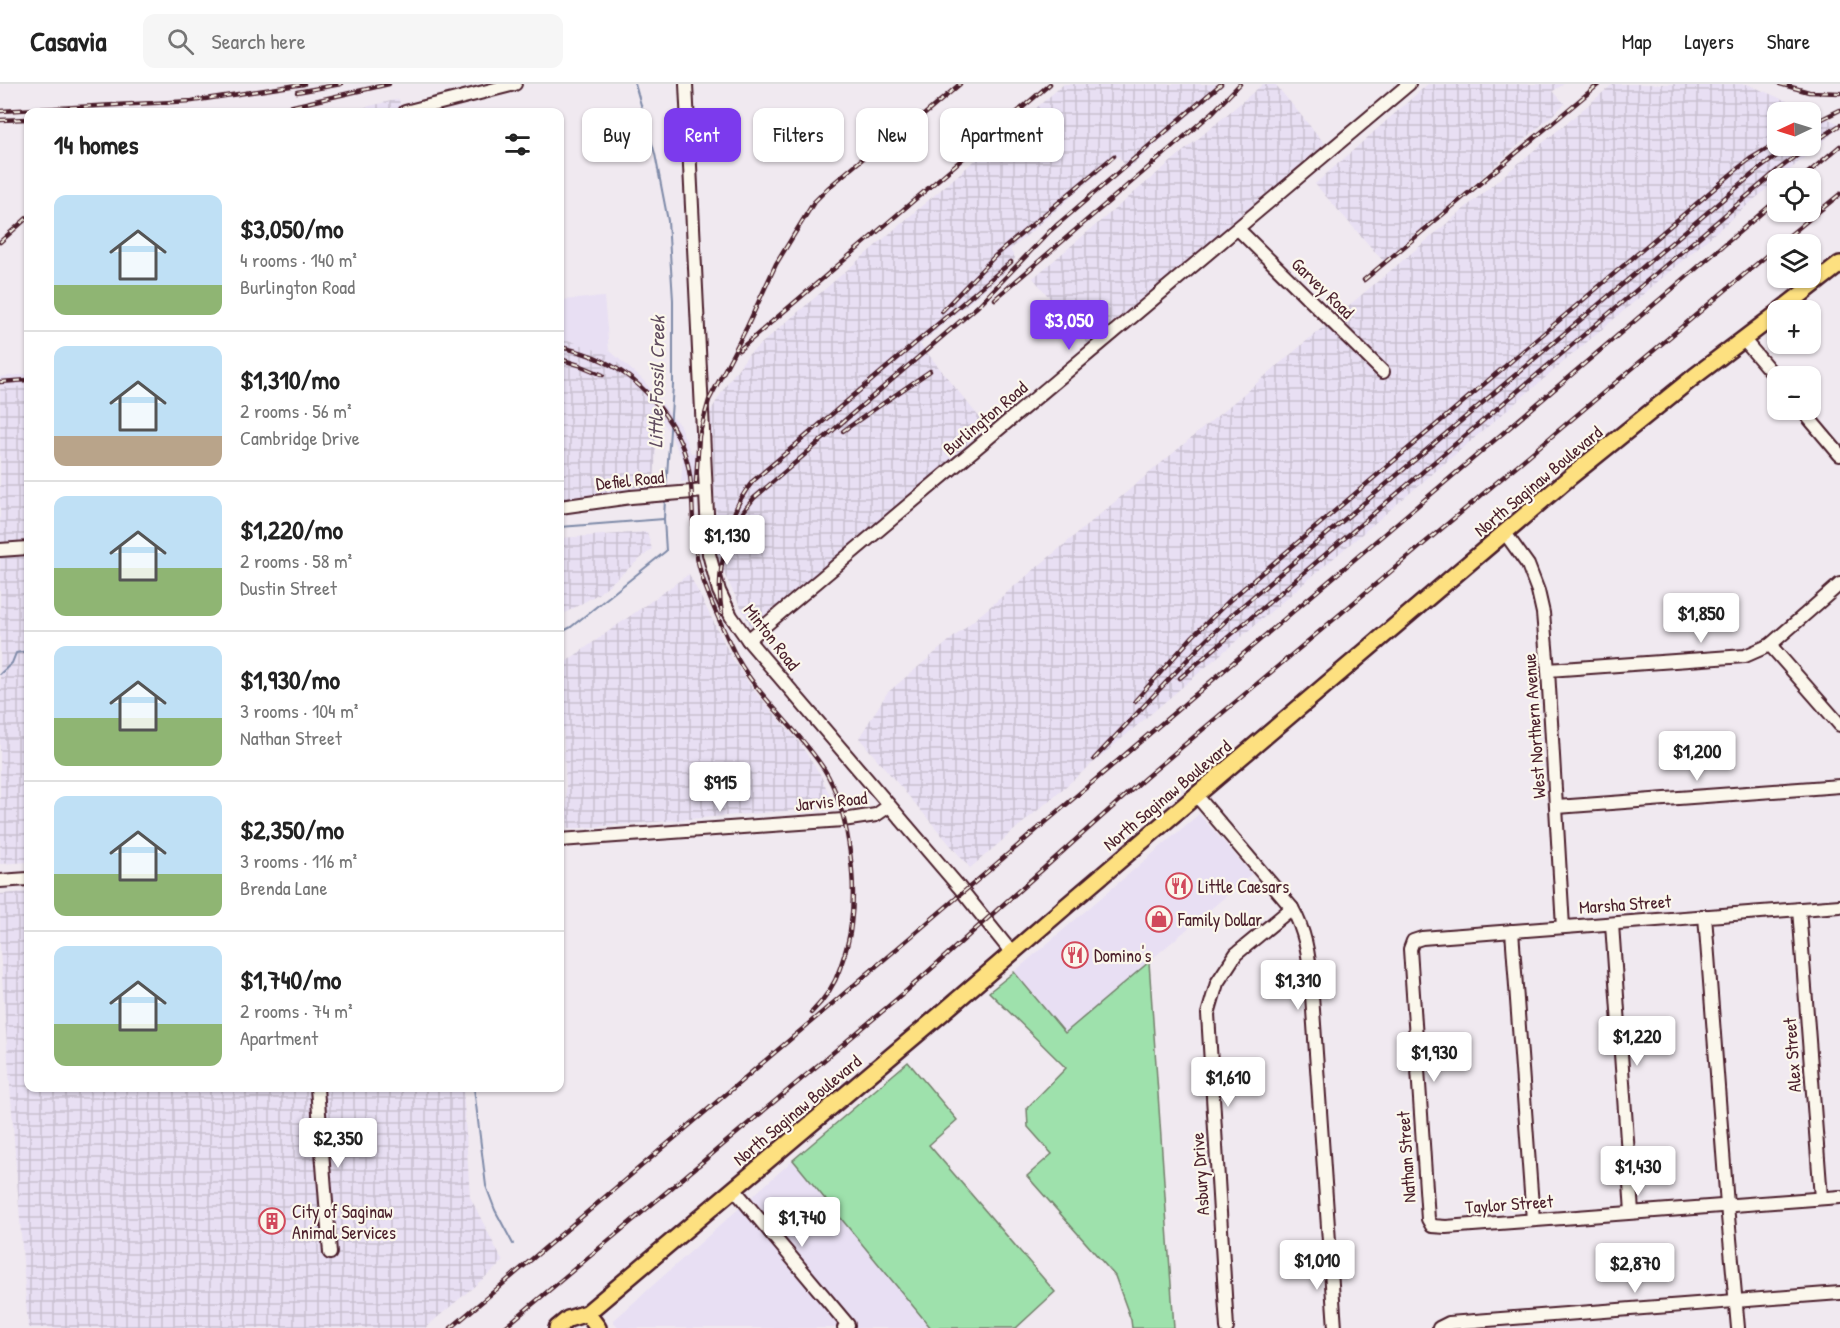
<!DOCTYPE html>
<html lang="en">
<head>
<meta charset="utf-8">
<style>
  body { margin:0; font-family:"Patrick Hand",sans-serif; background:#f6f6f6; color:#222; height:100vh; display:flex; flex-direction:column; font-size:22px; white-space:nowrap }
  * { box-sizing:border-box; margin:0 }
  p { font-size:20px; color:#767676 }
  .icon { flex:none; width:33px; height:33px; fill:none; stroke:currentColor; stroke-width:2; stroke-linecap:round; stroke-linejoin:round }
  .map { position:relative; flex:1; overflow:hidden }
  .drawer { position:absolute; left:24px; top:24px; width:540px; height:984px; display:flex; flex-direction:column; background:#fff; border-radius:12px; box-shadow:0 2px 4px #0004 }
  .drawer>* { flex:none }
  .banner { position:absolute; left:582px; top:24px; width:570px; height:54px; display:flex; gap:12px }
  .needle { width:39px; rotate:266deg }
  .buttons { position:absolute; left:1767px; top:18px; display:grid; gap:12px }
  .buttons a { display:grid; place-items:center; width:54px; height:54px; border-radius:12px; background:#fff; box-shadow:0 2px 4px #0004; font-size:30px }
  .price { position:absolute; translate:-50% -51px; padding:0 14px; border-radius:6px; background:#fff; color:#222; font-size:20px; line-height:39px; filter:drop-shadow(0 2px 3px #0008) }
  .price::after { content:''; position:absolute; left:50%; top:36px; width:18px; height:14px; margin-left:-9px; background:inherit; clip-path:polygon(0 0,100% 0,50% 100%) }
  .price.on { background:#7c3aed; color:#fff }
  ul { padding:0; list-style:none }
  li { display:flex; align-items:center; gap:18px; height:150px; padding:0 30px }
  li+li { border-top:2px solid #e0e0e0 }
  li span { display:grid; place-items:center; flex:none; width:168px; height:120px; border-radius:12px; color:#555 }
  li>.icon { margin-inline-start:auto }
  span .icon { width:72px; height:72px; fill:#fffc; stroke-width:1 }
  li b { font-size:26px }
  h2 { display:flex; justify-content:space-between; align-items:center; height:72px; padding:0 30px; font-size:26px }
  .chip { padding:0 21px; border-radius:12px; background:#fff; box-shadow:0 2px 4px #0004; font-size:21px; line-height:54px }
  .chip.on { background:#7c3aed; color:#fff }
  header { display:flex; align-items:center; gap:36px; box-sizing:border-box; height:84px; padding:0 30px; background:#fff; border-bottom:2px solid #e0e0e0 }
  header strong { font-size:28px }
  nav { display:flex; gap:33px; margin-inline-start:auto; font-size:21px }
  .search { width:420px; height:54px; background:#f6f6f6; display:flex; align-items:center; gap:15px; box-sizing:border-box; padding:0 21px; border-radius:12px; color:#767676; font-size:22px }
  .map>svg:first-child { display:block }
  .built { fill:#e8dff3 }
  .industrial { fill:url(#industrial-grid); fill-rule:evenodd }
  .grass { fill:#9ee1ac; stroke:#74806c; stroke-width:1.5 }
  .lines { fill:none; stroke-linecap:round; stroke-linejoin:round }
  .stream { stroke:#7e8aa8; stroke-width:2 }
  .minor-casing { stroke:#4a1f2b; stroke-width:16 }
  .major-casing { stroke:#4a1f2b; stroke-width:20 }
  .minor { stroke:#fbf7ec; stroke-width:12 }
  .major { stroke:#fde080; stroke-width:15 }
  .rail-casing { stroke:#4a1f2b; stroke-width:4.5 }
  .rail { stroke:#fbf7ec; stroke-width:2; stroke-dasharray:7; stroke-linecap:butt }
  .labels { text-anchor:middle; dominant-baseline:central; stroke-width:4.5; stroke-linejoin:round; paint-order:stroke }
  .street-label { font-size:18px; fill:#4a1f2b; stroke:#fbf7ec }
  .poi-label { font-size:18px; fill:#4a1f2b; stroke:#fbf7ec; text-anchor:start }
  .water-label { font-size:20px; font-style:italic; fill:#604c5f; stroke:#fbf7ec }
</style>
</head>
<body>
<header>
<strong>Casavia</strong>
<div class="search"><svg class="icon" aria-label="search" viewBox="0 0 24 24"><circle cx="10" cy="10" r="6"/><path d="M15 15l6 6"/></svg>Search here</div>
<nav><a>Map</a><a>Layers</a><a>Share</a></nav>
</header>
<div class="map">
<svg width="1840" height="1244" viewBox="0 0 1840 1244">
  <defs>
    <pattern id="industrial-grid" width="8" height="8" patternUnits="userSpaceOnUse" patternTransform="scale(1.5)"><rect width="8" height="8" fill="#e8dff3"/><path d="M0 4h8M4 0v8" fill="none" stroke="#c8bfd0"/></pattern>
  </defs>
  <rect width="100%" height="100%" fill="#f0e9f0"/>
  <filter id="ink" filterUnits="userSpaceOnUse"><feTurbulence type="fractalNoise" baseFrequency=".0167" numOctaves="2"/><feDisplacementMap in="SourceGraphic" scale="12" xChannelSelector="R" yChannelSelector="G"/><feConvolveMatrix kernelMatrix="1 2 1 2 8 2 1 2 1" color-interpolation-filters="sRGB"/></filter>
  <g filter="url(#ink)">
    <g class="built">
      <path d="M604,213L609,266L643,296L680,342L691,369L699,368L700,397L681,398L683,376L665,341L642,312L560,270V216Z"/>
      <path d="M28,290V302L0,304V293Z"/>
      <path d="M1199,730L1252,790L1065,949L1014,888Z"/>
      <path d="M793,1076L931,1244H618L613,1237Z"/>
    </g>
    <g class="industrial">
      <path d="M1064,0H1225L1128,85L1118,72L1010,166L1015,174L1002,191L920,260L988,344L752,545L718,478L710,328L728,298L748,271Z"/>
      <path d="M1263,0H1275L1325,60L1088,260L1033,194Z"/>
      <path d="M1428,0H1564L1553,7L1565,20L1385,179L1315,100Z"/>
      <path d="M1613,0H1747L1840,40V43L1780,94H1778L1777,96L970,784L859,654L887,609ZM1778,28H1810V62H1778Z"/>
      <path d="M399,15L401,28H345Z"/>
      <path d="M560,253L609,271L658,316L654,405L560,416Z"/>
      <path d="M28,302V778L0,780V304Z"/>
      <path d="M647,448L652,465L598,510L560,532V454Z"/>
      <path d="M689,490L732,574L752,604L798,657L820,690L835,723L568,745L560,582Z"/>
      <path d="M28,808V1004H463L470,1113L503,1178L425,1244H28L0,866V810Z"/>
    </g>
    <g class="grass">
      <path d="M1149,878L1174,1244H1132L1131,1236L1115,1192L1027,1092L1052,1070L1028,1043L1027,1024L1066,984L989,908L1014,888L1065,949Z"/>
      <path d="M908,978L957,1036L929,1061L1055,1208L1016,1244H931L793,1076Z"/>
    </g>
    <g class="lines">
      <g class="stream">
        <path d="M635,0L655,70L668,137L673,216V301L666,406"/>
        <path d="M560,443L664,435"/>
        <path d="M560,549L571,543L666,467L664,435L665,415"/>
        <path d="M0,590L12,579L16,569L28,567"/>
        <path d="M474,1004L486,1102L495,1126L513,1160"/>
      </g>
      <g class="minor-casing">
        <g id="minor">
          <path d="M686,0L709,470L719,507L731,532L748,556L959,803L1012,869"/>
          <path d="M405,28L515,0"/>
          <path d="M1238,145L1383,288"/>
          <path d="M1743,255L1778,296"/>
          <path d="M1802,326L1840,371"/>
          <path d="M560,423L631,413L705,407"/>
          <path d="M1505,449L1528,481L1538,507L1543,529L1548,586L1563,843"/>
          <path d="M0,466L28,464"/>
          <path d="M748,556L1409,0"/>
          <path d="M1770,561L1840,641"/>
          <path d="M1548,586L1745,572L1770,561L1840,500"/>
          <path d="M1196,711L1292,824C1305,847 1309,871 1311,897L1335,1244"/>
          <path d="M1557,723L1840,702"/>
          <path d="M560,756L843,736L876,731L889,722"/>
          <path d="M0,797L28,795"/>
          <path d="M1840,822L1422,854L1413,857L1410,865L1428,1135L1432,1142L1446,1143L1840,1113"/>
          <path d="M1799,825L1821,1114"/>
          <path d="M1705,832L1727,1121L1738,1244"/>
          <path d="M1612,840L1632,1128"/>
          <path d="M1512,847L1533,1136"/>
          <path d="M317,1004L330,1169"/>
          <path d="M734,1105L848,1241L844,1244"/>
          <path d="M1227,1244L1208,930L1217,899L1236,870L1292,824"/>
          <path d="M1439,1244L1449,1239L1840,1209"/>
        </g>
      </g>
      <g class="major-casing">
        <g id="major">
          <path d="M1781,226L1840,180"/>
          <path d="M587,1229L598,1244"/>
          <path d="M557,1244L568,1235L587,1229L941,930L1065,823L1570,393L1695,292L1778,229"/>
        </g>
      </g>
      <use href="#minor" class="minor"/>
      <use href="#major" class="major"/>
      <g class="rail-casing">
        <g id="rail">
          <path d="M1780,0L1809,8L1840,9"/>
          <path d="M297,8L341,0"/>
          <path d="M0,27L192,17L304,0"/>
          <path d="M267,28L389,0"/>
          <path d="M0,36L28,35"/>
          <path d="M1810,41L1840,26"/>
          <path d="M1810,61L1840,41"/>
          <path d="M884,65L960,0"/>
          <path d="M1802,94L1840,62"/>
          <path d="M0,158L28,133"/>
          <path d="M1779,160L1840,110"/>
          <path d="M1364,196L1599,0"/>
          <path d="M995,215L1213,28L1240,0"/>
          <path d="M942,227L995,172L1114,72"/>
          <path d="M560,263C574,266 589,270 603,277C646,298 683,343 690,392C694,420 691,450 698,478C705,507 719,535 731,562C752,609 796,642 824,685C848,723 857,795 851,840C850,854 845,870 840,884C835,900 823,917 811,929"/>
          <path d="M739,266L1050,0"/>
          <path d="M560,275L579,281L603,291"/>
          <path d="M0,298L28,296"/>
          <path d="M843,347L930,287"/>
          <path d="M696,398L699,352L709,316L747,243L776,180L814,118L828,104L887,54"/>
          <path d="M732,437C736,421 743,409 753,397L1011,178"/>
          <path d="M722,530C715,487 725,448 754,414L978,222L1050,147L1221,0"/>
          <path d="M1180,594L1779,85L1810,62"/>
          <path d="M1135,617L1193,552L1230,516L1736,86L1750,75L1778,58"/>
          <path d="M1094,675L1204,558L1235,528L1754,89L1790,62"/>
          <path d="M451,1244L1778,115"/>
          <path d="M504,1244L903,910L1145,694L1778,162"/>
        </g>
      </g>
      <use href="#rail" class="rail"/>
    </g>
  </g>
  <defs>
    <g id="restaurant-ring" transform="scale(1.35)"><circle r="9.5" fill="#fbf7ec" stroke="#d1495b" stroke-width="1.5"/><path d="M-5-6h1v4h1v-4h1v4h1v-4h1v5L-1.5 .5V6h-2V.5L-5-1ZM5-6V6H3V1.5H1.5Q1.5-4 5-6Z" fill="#d1495b"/></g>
    <g id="shop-ring" transform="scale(1.35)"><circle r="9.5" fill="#fbf7ec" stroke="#d1495b" stroke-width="1.5"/><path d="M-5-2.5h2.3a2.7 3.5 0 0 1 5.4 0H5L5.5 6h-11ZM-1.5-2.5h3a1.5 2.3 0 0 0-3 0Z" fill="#d1495b"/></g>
    <g id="building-ring" transform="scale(1.35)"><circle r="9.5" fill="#fbf7ec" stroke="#d1495b" stroke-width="1.5"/><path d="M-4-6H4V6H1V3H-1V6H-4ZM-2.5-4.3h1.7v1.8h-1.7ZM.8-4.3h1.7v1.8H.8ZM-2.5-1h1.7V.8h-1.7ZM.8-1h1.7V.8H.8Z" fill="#d1495b"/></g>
  </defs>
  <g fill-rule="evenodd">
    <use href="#restaurant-ring" x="1179" y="802"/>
    <use href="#shop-ring" x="1159" y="835"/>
    <use href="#restaurant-ring" x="1075" y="871"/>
    <use href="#building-ring" x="272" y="1137"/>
  </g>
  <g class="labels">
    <g class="street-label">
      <text transform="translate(1323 204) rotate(44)">Garvey Road</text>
      <text transform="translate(985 334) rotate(-40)">Burlington Road</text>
      <text transform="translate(630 396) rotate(-6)">Defiel Road</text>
      <text transform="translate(1538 397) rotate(-40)">North Saginaw Boulevard</text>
      <text transform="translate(772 553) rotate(52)">Minton Road</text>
      <text transform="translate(1534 642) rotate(-94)">West Northern Avenue</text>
      <text transform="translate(1167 711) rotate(-40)">North Saginaw Boulevard</text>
      <text transform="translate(831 717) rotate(-6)">Jarvis Road</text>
      <text transform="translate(1625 820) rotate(-4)">Marsha Street</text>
      <text transform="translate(1792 971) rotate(-94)">Alex Street</text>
      <text transform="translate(797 1026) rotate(-40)">North Saginaw Boulevard</text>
      <text transform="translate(1406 1073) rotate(-94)">Nathan Street</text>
      <text transform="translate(1200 1090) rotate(-94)">Asbury Drive</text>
      <text transform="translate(1509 1120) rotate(-4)">Taylor Street</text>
    </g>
    <g class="poi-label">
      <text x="1198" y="802">Little Caesars</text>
      <text x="1178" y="835">Family Dollar</text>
      <text x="1094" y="871">Domino's</text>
      <text x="292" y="1127">City of Saginaw<tspan x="292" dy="21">Animal Services</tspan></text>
    </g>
    <g class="water-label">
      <text transform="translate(656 298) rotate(-89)">Little Fossil Creek</text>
    </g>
  </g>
</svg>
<div class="buttons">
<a><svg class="needle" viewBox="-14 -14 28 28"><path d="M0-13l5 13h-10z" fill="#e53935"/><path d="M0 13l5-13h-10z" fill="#767676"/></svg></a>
<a><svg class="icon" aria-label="locate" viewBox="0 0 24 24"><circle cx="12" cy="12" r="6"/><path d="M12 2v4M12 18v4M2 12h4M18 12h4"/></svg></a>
<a><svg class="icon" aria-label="layers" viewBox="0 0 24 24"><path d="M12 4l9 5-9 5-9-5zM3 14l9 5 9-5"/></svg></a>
<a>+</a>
<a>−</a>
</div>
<b class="price on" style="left:1069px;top:267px">$3,050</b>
<b class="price" style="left:727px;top:482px">$1,130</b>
<b class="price" style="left:1701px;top:560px">$1,850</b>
<b class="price" style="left:1697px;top:698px">$1,200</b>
<b class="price" style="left:720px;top:729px">$915</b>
<b class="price" style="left:1298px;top:927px">$1,310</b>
<b class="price" style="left:1637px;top:983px">$1,220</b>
<b class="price" style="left:1434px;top:999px">$1,930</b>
<b class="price" style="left:1228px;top:1024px">$1,610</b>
<b class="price" style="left:338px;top:1085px">$2,350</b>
<b class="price" style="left:1638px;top:1113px">$1,430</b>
<b class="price" style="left:802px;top:1164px">$1,740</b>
<b class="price" style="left:1317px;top:1207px">$1,010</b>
<b class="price" style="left:1635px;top:1210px">$2,870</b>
<div class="banner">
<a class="chip">Buy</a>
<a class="chip on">Rent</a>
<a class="chip">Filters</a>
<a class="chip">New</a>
<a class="chip">Apartment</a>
</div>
<section class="drawer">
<h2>14 homes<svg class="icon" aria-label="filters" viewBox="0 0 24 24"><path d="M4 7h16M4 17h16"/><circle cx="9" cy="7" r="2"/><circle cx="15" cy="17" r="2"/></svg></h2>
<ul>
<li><span style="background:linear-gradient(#bfe0f5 75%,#8fb573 0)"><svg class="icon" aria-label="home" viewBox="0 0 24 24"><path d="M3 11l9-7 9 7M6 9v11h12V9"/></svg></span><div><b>$3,050/mo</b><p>4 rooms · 140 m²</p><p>Burlington Road</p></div></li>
<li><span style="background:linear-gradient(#bfe0f5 75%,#b9a48a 0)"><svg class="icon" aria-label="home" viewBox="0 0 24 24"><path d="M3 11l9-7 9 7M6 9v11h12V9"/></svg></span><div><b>$1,310/mo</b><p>2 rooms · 56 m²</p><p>Cambridge Drive</p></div></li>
<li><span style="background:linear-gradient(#bfe0f5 60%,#8fb573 0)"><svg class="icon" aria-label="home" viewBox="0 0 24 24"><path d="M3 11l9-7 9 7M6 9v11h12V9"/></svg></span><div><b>$1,220/mo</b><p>2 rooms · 58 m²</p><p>Dustin Street</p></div></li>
<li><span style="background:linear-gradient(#bfe0f5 60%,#8fb573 0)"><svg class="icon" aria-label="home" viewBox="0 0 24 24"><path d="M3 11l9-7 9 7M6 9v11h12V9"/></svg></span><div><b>$1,930/mo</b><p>3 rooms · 104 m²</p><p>Nathan Street</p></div></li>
<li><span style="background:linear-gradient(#bfe0f5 65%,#8fb573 0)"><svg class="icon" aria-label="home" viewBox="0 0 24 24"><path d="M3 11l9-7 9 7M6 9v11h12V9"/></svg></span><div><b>$2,350/mo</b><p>3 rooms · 116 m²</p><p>Brenda Lane</p></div></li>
<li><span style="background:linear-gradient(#bfe0f5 65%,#8fb573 0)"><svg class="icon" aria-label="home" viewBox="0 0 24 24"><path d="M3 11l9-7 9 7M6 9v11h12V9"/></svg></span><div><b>$1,740/mo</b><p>2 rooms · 74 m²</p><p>Apartment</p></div></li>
</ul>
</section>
</div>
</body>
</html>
